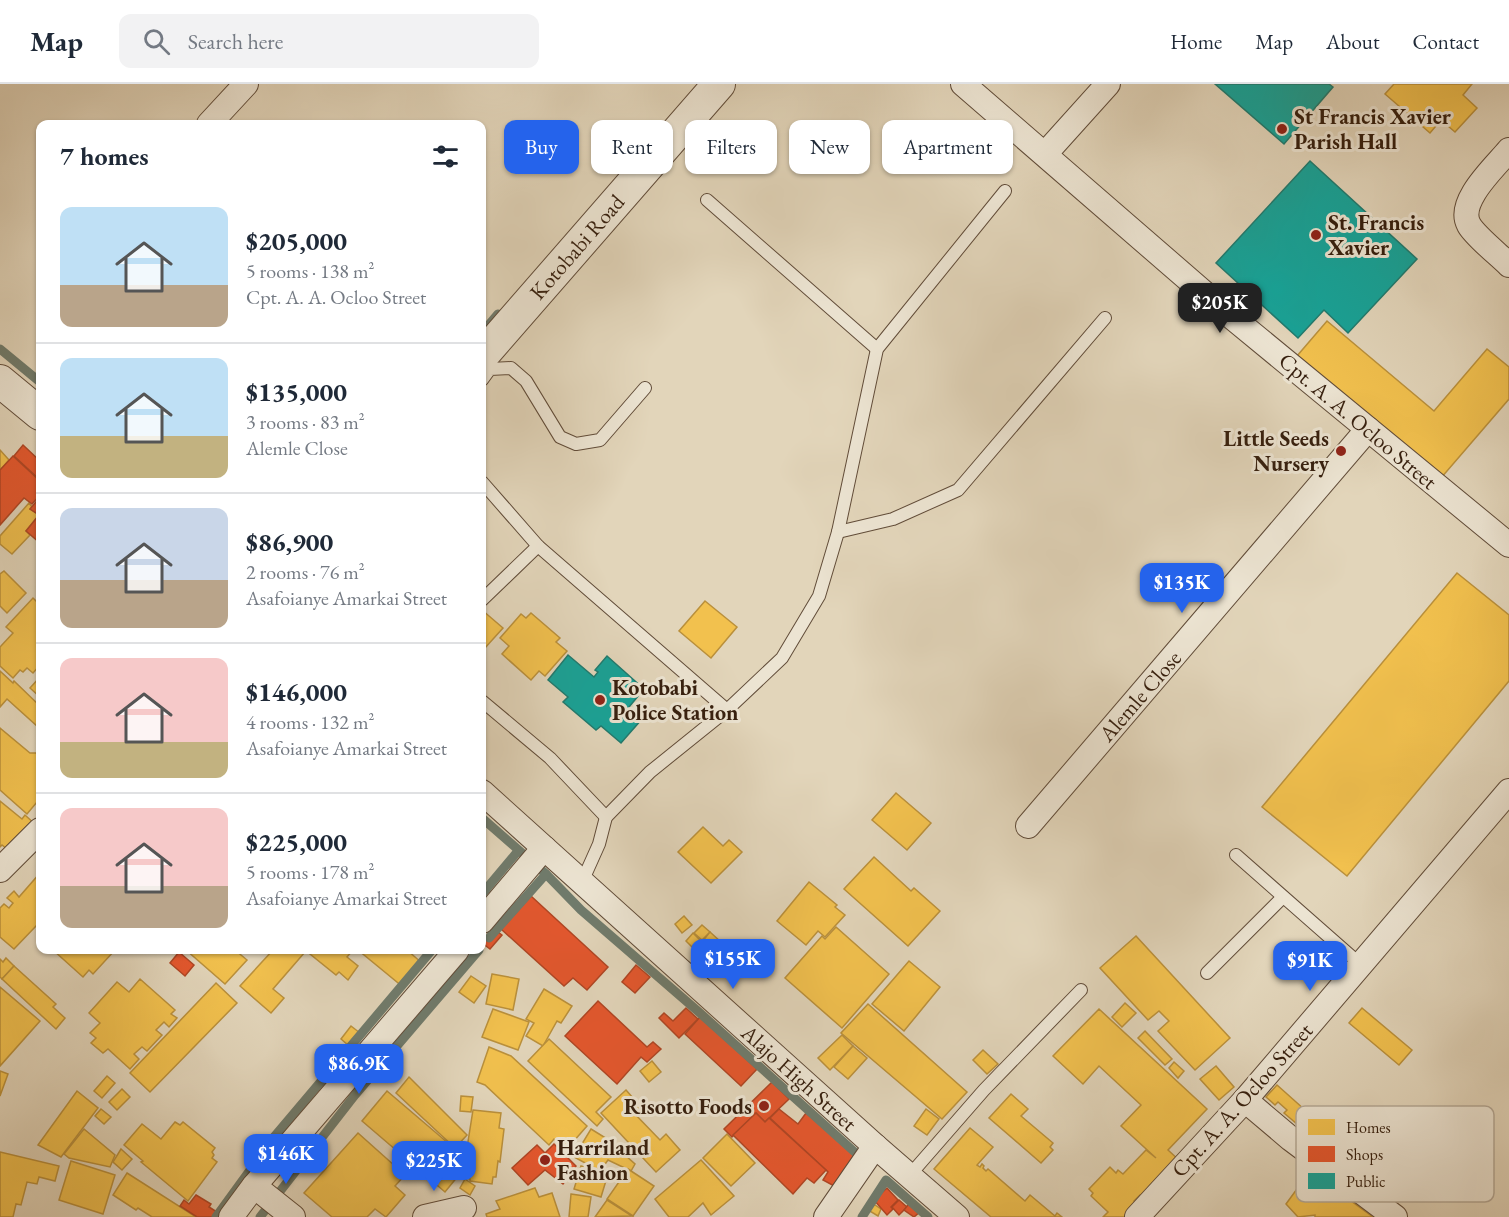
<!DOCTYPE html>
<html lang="en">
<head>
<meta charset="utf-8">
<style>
  body { margin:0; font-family:"EB Garamond",serif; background:#f2f2f3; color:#1f2937; height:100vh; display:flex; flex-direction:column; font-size:22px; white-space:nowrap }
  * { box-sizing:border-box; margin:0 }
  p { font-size:20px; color:#747a83 }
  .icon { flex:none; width:33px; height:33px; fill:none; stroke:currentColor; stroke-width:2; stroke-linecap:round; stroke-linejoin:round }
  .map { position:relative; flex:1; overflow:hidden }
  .panel { position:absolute; left:36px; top:36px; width:450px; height:834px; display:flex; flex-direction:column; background:#fff; border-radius:12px; box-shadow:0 2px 4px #0004 }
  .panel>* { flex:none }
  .banner { position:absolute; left:504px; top:36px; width:570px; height:54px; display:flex; gap:12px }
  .price { position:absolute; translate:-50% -51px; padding:0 14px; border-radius:12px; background:#2563eb; color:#fff; font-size:20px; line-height:39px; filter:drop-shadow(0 2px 3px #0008) }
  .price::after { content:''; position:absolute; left:50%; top:36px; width:18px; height:14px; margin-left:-9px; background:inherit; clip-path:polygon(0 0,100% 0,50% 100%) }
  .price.active { background:#222; color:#fff }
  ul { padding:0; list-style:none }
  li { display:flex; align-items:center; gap:18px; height:150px; padding:0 24px }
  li+li { border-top:2px solid #e0e1e3 }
  li span { display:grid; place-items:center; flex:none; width:168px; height:120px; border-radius:12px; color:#555 }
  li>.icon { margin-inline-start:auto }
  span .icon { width:72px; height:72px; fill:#fffc; stroke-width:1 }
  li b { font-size:26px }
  h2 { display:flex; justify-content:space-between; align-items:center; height:72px; padding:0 24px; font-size:26px }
  .chip { padding:0 21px; border-radius:12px; background:#fff; box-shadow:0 2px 4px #0004; font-size:21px; line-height:54px }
  .chip.active { background:#2563eb; color:#fff }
  header { display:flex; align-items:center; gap:36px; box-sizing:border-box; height:84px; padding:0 30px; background:#fff; border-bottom:2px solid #e0e1e3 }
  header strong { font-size:28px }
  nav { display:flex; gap:33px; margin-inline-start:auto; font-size:21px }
  .search { width:420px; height:54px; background:#f2f2f3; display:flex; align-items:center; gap:15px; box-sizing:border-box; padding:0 21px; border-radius:12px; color:#747a83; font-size:22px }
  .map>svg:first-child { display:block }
  .homes { fill:#f2c14e; stroke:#ba903b; stroke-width:1.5 }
  .shops { fill:#e4572e; stroke:#b04624; stroke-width:1.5 }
  .public { fill:#17a398; stroke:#207b6f; stroke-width:1.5 }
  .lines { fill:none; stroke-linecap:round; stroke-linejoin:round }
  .stream { stroke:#707b6c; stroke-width:9 }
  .service-casing { stroke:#614c39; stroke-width:14 }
  .minor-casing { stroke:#614c39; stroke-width:26 }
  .tertiary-casing { stroke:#614c39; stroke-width:34 }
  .service { stroke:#ece4d2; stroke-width:12 }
  .minor { stroke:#ece4d2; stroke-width:24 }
  .tertiary { stroke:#ece4d2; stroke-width:32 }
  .poi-dot { fill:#8f2418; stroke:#ece4d2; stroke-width:2 }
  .labels { text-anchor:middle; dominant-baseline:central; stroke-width:6; stroke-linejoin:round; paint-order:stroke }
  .poi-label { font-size:22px; font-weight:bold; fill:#361f0e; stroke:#ece4d2; text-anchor:start }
  .street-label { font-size:22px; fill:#361f0e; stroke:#ece4d2 }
  .key { fill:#ece4d2; stroke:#b5a997; stroke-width:1.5 }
  .key-label { font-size:16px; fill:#361f0e }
</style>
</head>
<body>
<header>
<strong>Map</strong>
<div class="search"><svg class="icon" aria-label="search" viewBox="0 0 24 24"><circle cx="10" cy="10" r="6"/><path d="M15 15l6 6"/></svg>Search here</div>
<nav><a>Home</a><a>Map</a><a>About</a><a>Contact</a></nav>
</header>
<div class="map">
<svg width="1509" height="1133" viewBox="0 0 1509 1133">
  <rect width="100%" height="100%" fill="#e2d5ba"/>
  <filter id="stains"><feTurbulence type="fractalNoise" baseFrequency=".00333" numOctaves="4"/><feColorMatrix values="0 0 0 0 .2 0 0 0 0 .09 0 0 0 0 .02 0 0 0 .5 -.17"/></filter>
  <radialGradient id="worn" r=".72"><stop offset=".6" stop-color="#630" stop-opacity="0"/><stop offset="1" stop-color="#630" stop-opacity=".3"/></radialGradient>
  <g class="homes">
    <path d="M1394,0H1472L1463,11L1477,24L1455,48L1441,36L1430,49L1385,10Z"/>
    <path d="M1327,237L1434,327L1487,265L1509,283V315L1441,394L1297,272Z"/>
    <path d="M0,366L9,376L0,386Z"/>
    <path d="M29,419L32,423L30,425L39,431L26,447L30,451L12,470L0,460V452Z"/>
    <path d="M4,487L26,509L7,529L0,522V490Z"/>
    <path d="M1457,489L1509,531V597L1347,792L1262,723Z"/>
    <path d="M33,514L40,521V570L38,573L40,576V581L33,589L27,584L23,588L20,586L13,594L0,582V563L13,549L6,543Z"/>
    <path d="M705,517L737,543L711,574L679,547Z"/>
    <path d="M482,526L503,544L485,564L482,561Z"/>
    <path d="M531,529L560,554L556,558L567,567L545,592L539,587L531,596L502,570L509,562L500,554L521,530L526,534Z"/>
    <path d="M0,587L13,599L14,597L40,622V626L37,630L40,633V637L37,642L7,615L0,623Z"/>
    <path d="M40,593V613L30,604Z"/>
    <path d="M0,644L30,669H36L40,674V721L37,718L27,730L0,706Z"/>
    <path d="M896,709L931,739L907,766L872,736Z"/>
    <path d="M0,717L22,735L25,731L36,741L12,769L2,761L0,763Z"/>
    <path d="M703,743L723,762L729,756L742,768L711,799L678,768Z"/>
    <path d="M874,773L911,807L914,804L940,827L908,862L844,805Z"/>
    <path d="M40,789V843L37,841L14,865L0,853V824L4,820L9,824L13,819L7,814L14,807L19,813Z"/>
    <path d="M809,798L837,821L835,823L845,831L825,853L818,847L806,861L777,837Z"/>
    <path d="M684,832L692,841L682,849L675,840Z"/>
    <path d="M702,841L710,848L702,856L694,849Z"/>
    <path d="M836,843L889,890L842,944L785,894L822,852L825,855Z"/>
    <path d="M710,848L721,858L703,878L693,869Z"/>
    <path d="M693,849L700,856L692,863L686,857Z"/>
    <path d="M1136,852L1230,954L1195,986L1158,947L1169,937L1159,927L1148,936L1100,884Z"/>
    <path d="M53,866H115L93,890L89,886L83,893Z"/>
    <path d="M186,866H235L247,876L225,900Z"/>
    <path d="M273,866H303L305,868L273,905L284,914L271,929L240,902Z"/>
    <path d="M305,866H353L347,873L358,882L348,896L339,888L336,891Z"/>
    <path d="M358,866H407L423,880L403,903Z"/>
    <path d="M6,874L14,882L2,895L0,893V875L3,878Z"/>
    <path d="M909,877L940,903L904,947L872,920Z"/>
    <path d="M14,882L56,920L53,923L65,934L56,945L2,895Z"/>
    <path d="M492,890L519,895L513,926L486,920Z"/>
    <path d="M471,892L486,902L474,919L459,908Z"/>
    <path d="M140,895L175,926L171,930L177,934L169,943L164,938L156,946L162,951L147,967L142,963L134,970L139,975L130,985L108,965L103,969L91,959L96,954L90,949L100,939L89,929L117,898L129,908Z"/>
    <path d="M216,899L237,919L150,1008L130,989Z"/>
    <path d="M0,903L40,937L0,982Z"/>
    <path d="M544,905L572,922L561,939L557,937L543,962L526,952L534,939L526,935Z"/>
    <path d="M1125,919L1136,929L1122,943L1112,933Z"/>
    <path d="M868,920L967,1008L942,1035L841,949Z"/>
    <path d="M1362,924L1412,966L1399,981L1349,939Z"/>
    <path d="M493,925L529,938L518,966L482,953Z"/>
    <path d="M1099,925L1207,1025L1168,1066L1180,1077L1147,1117L1140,1111L1134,1117L1138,1121L1126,1133H1103L1108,1128L1091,1112L1093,1109L1089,1105L1110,1083L1116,1089L1118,1086L1123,1090L1146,1066L1156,1074L1121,1042L1141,1021L1099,982L1083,1000L1053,972Z"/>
    <path d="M351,942L360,949L349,962L341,955Z"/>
    <path d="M1145,947L1172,975L1165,981L1138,954Z"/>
    <path d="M842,951L853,962L830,986L818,974Z"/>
    <path d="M549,955L611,1013L596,1028L603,1035L597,1042L528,977Z"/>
    <path d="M853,962L867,974L848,995L834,983Z"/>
    <path d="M489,963L511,972L587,1042L566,1066L554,1055L549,1061L485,1001L477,998Z"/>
    <path d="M983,966L998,980L987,990L973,976Z"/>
    <path d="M652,977L661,988L649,998L640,987Z"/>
    <path d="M1174,978L1184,987L1178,994L1169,984Z"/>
    <path d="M1216,982L1234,1003L1219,1016L1200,995Z"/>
    <path d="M0,987L8,990L0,1012Z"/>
    <path d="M107,992L115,999L102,1014L94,1007Z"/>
    <path d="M409,993L467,1051L455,1064L396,1009Z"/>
    <path d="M1277,1001L1314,1034L1304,1046L1284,1029L1287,1026L1278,1018L1275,1021L1266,1013Z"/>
    <path d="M122,1005L130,1013L117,1026L109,1018Z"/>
    <path d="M626,1006L640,1022L633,1028L660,1056L666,1050L680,1066L656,1088L601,1029Z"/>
    <path d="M77,1007L98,1024L61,1073L38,1061Z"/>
    <path d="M387,1007L455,1065L443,1079L458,1092L445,1108L362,1037Z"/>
    <path d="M1011,1010L1028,1025L1021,1032L1053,1059L1050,1063L1053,1066L1041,1079L989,1034Z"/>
    <path d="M461,1012L473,1013L471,1028L460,1027Z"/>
    <path d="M101,1025L111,1033L104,1040L95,1032Z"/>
    <path d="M926,1025L939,1035L927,1051L914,1042Z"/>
    <path d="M473,1026L501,1029L499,1044L504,1045L500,1078L498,1077L496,1093H493L492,1100L470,1097V1095L466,1094L470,1064H467Z"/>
    <path d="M175,1038L180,1041L183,1038L215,1064L212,1068L214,1071L212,1074L217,1078L188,1117L141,1078L143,1077L124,1061L142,1040L161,1055Z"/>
    <path d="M970,1044L993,1063L977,1081L980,1083L982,1080L984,1082L983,1084L986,1087L988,1085L1025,1117L1030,1111L1055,1132L1057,1129L1062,1133H991L934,1085Z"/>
    <path d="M84,1045L115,1071L110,1083L69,1074L64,1070Z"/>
    <path d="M591,1045L617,1061L616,1063L635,1080L631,1087L608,1076L600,1087L574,1073Z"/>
    <path d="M358,1049L405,1091L395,1102L405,1111L386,1133L375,1125L367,1133H332L304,1109Z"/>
    <path d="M727,1050L755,1079L731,1102L703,1074Z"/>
    <path d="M121,1065L132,1075L122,1086L113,1078Z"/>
    <path d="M0,1068L59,1082L55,1097L39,1093L37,1100L27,1098L21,1121L16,1120L13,1133H0Z"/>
    <path d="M701,1076L734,1112L711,1131L703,1119L688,1133H669L655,1115Z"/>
    <path d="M71,1077L115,1091L103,1130L59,1116Z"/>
    <path d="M581,1082L608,1090L601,1113L574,1105Z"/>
    <path d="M628,1085L654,1102L633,1132L607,1115Z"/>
    <path d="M1310,1087L1373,1133H1315V1131L1298,1133L1286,1120Z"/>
    <path d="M127,1089L196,1133H152L138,1124L136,1126L113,1111Z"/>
    <path d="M465,1095L475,1102L470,1111L460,1104Z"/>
    <path d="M535,1104L539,1113L552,1109L560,1133H487L486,1130L500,1125L496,1117Z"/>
    <path d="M571,1110L591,1113L588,1133H569Z"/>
    <path d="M607,1116L632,1132L595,1133Z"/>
    <path d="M872,1119L881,1125L878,1132L868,1126Z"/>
  </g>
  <g class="shops">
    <path d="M23,361L40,377V396L14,372Z"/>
    <path d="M13,372L40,397V411L32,420L24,414L0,441V386Z"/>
    <path d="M40,413V459L26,447L39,431L30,425Z"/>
    <path d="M531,812L608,883L587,906L573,894L564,902L501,845Z"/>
    <path d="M494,845L502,851L490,865L482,859Z"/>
    <path d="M179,868L194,881L185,892L170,879Z"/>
    <path d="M636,881L650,893L635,909L622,898Z"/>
    <path d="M598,917L647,963L653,958L661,965L647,978L641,973L617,1000L565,952Z"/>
    <path d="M686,924L698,935L679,954L659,934L664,929L673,937Z"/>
    <path d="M700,933L757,985L741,1002L685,950Z"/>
    <path d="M772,998L789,1015L765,1038L756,1029L732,1053L724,1045Z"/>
    <path d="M779,1025L798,1040L806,1029L856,1071L836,1103L823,1096L828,1088L770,1034Z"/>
    <path d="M756,1029L765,1038L769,1034L826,1086L814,1099L807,1094L793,1110L733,1051Z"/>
    <path d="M554,1060L576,1082L563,1100L545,1086L528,1101L512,1084L537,1061L545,1069Z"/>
    <path d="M887,1104L898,1116L891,1123L893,1125L887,1131L874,1116Z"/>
    <path d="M196,1111L211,1120L209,1123L217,1128L214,1133H197L180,1122L184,1116L189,1120Z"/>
    <path d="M899,1116L907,1123L899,1131L892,1123Z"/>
    <path d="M911,1117L921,1127L914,1133L904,1126Z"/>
  </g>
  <g class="public">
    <path d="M1215,0H1329L1333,3L1284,60Z"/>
    <path d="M1310,77L1417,175L1348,249L1324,226L1298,254L1216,179Z"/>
    <path d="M568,571L594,593L598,588L595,586L607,572L644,605L629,623L642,635L621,659L601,642L596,646L563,618L568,613L548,596Z"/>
  </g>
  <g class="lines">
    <g class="stream">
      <path d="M482,249L498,230"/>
      <path d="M0,265L40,298"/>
      <path d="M482,734L546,790L581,826L700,929L858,1071L855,1077"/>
      <path d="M482,810L518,767"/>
      <path d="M489,854L546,790"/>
      <path d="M216,1133L274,1053L432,866"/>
      <path d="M260,1133L355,1011L479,866"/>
      <path d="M862,1133L886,1096L928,1133"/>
    </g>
    <g class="service-casing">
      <g id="service">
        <path d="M707,116L877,265"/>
        <path d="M482,296L490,285L511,284L526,297L560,353L576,360L600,356L645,304"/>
        <path d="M482,398L538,462L727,626"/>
        <path d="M838,448L893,435L958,406L1105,234"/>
        <path d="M482,516L538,462"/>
        <path d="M482,617L550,674L606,733"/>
        <path d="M1236,771L1361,881"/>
        <path d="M582,798L599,760L606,733L650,688L727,626L782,574L819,512L838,448L877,265L1005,107"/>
        <path d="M1207,889L1283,813"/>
        <path d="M909,1092L984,1006L1081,906"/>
      </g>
    </g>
    <g class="minor-casing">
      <g id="minor">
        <path d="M963,0L1233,234L1509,461"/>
        <path d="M209,40L246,0"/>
        <path d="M1509,66C1495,83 1456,118 1469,141C1475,152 1499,171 1509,181"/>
        <path d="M1045,70L1108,0"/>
        <path d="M482,708L875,1062L957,1133"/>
        <path d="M1028,742L1368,345"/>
        <path d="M0,786L40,746"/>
        <path d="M482,837L544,764"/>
        <path d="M1245,1016L1291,1055L1395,1133"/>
        <path d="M254,1102L293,1133"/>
        <path d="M231,1133L254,1102L457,866"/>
        <path d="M425,1133L464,1124"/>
        <path d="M826,1133L875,1062"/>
        <path d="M1137,1133L1245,1016L1509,707"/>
      </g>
    </g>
    <g class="tertiary-casing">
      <g id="tertiary">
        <path d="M482,272L719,0"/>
        <path d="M0,297L40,330"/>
      </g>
    </g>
    <use href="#service" class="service"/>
    <use href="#minor" class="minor"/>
    <use href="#tertiary" class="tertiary"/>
  </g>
  <g class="poi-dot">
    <circle cx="1282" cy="45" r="6"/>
    <circle cx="1316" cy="151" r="6"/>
    <circle cx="1341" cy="367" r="6"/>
    <circle cx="600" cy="616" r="6"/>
    <circle cx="764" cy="1022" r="6"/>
    <circle cx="545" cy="1076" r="6"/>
  </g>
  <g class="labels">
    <g class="poi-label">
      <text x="1294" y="32">St Francis Xavier<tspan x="1294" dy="25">Parish Hall</tspan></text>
      <text x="1328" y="138">St. Francis<tspan x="1328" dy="25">Xavier</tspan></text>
      <text x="1329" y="354" text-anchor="end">Little Seeds<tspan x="1329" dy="25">Nursery</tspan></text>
      <text x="612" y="603">Kotobabi<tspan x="612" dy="25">Police Station</tspan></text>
      <text x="752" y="1022" text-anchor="end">Risotto Foods</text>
      <text x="557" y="1063">Harriland<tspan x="557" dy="25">Fashion</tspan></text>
    </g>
    <g class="street-label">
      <text transform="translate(577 163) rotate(-49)">Kotobabi Road</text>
      <text transform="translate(1358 337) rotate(40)">Cpt. A. A. Ocloo Street</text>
      <text transform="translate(1140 612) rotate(-49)">Alemle Close</text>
      <text transform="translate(799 994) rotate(42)">Alajo High Street</text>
      <text transform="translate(1242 1016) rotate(-48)">Cpt. A. A. Ocloo Street</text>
    </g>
  </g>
  <rect x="1296" y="1022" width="198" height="96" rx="9" class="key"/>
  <rect x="1308" y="1035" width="27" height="16" fill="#f2c14e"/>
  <rect x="1308" y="1062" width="27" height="16" fill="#e4572e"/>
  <rect x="1308" y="1089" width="27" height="16" fill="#17a398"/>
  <g class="key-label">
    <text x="1346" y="1049">Homes</text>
    <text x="1346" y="1076">Shops</text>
    <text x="1346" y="1103">Public</text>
  </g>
  <rect width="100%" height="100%" filter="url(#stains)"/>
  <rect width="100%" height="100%" fill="url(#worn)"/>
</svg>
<b class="price active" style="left:1220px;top:250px">$205K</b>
<b class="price" style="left:1182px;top:530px">$135K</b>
<b class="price" style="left:733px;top:906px">$155K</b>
<b class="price" style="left:1310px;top:908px">$91K</b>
<b class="price" style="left:359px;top:1011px">$86.9K</b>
<b class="price" style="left:286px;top:1101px">$146K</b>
<b class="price" style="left:434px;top:1108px">$225K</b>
<div class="banner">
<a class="chip active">Buy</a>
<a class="chip">Rent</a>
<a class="chip">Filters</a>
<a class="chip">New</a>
<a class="chip">Apartment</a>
</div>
<section class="panel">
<h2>7 homes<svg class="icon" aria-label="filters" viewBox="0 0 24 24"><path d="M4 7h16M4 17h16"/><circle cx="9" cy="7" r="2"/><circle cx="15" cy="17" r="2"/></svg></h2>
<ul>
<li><span style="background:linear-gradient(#bfe0f5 65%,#b9a48a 0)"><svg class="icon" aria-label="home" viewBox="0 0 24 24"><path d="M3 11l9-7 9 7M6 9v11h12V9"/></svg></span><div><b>$205,000</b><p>5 rooms · 138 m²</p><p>Cpt. A. A. Ocloo Street</p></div></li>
<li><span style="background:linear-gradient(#bfe0f5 65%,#c2b280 0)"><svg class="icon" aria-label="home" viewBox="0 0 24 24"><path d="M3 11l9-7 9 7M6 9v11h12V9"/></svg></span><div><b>$135,000</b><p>3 rooms · 83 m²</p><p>Alemle Close</p></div></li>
<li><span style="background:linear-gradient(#c9d6e8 60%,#b9a48a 0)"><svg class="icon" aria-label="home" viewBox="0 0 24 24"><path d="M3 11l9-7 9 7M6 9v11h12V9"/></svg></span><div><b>$86,900</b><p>2 rooms · 76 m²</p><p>Asafoianye Amarkai Street</p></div></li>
<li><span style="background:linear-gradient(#f6c9c9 70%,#c2b280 0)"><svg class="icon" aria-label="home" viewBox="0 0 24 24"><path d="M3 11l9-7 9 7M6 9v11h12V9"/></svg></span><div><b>$146,000</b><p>4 rooms · 132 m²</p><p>Asafoianye Amarkai Street</p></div></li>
<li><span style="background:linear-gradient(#f6c9c9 65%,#b9a48a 0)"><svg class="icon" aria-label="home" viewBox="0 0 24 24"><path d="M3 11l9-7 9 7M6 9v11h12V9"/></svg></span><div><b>$225,000</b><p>5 rooms · 178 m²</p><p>Asafoianye Amarkai Street</p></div></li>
</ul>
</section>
</div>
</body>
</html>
